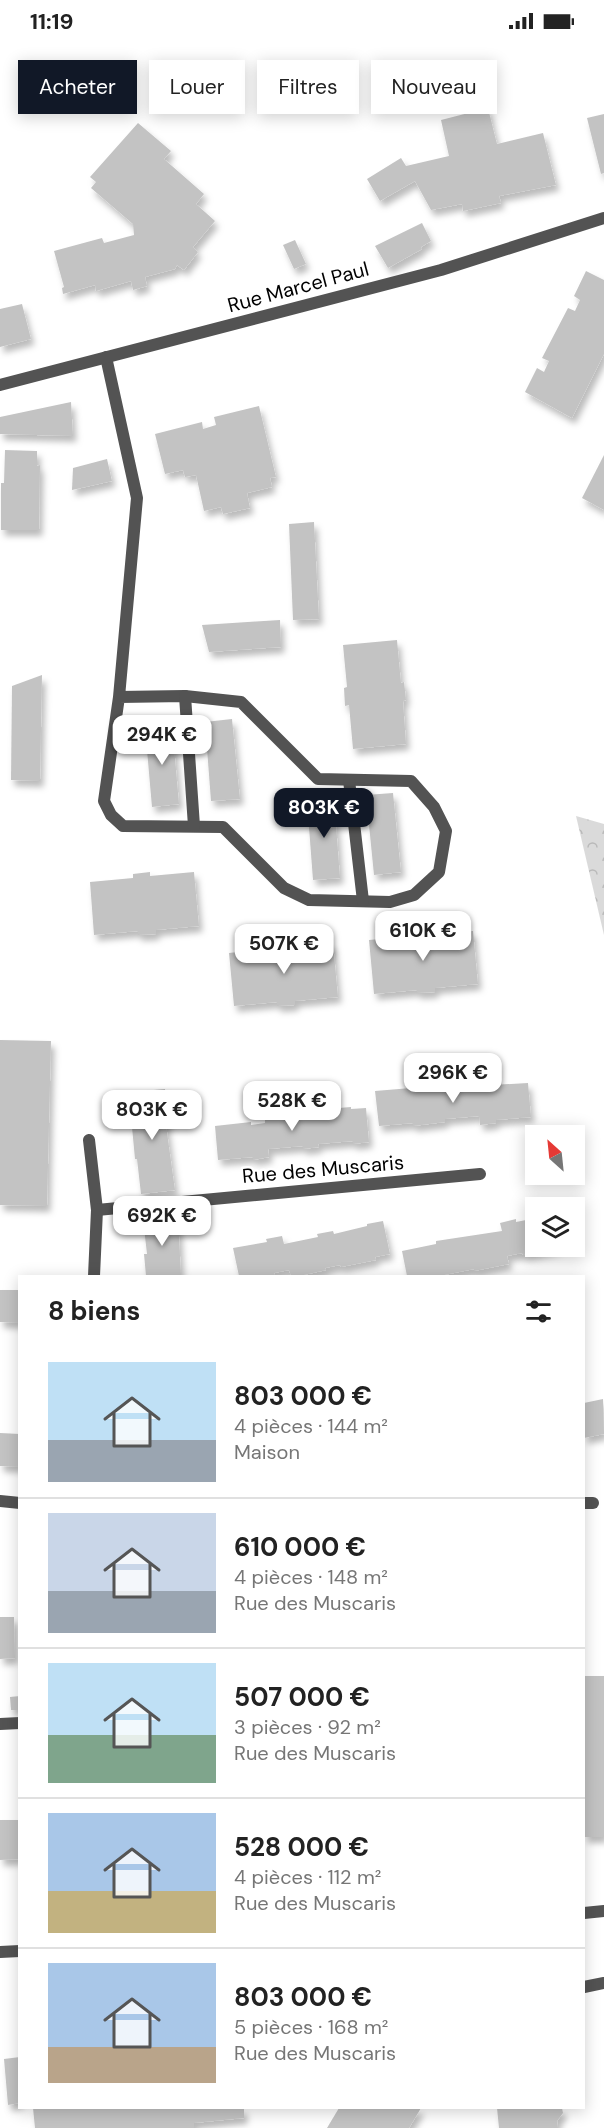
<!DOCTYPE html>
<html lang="fr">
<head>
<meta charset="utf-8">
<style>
  body { margin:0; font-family:"DM Sans",sans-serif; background:#f6f6f6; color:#222; height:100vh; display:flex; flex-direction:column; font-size:22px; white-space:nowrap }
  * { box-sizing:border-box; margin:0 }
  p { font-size:20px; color:#767676 }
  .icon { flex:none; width:33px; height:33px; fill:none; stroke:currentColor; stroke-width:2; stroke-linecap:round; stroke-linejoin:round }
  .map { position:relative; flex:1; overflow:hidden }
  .sheet { position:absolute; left:18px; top:1233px; width:567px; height:834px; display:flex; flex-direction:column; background:#fff; border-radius:0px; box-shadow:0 3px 15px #0003 }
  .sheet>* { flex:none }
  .top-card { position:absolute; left:18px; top:18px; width:568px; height:54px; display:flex; gap:12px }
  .needle { width:39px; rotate:333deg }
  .tools { position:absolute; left:525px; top:1083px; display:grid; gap:12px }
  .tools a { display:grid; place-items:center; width:60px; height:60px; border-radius:0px; background:#fff; box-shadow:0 3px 15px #0003; font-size:30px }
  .price { position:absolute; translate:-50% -51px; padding:0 14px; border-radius:12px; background:#fff; color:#222; font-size:20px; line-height:39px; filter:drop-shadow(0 2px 3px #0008) }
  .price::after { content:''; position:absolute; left:50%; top:36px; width:18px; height:14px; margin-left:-9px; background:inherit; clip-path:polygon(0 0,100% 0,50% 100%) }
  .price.active { background:#111827; color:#fff }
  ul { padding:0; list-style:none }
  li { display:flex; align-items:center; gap:18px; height:150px; padding:0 30px }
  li+li { border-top:2px solid #e0e0e0 }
  li span { display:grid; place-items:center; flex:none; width:168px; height:120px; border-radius:0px; color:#555 }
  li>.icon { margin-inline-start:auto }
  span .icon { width:72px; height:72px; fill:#fffc; stroke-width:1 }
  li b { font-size:26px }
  h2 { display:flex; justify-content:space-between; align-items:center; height:72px; padding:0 30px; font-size:26px }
  .pill { padding:0 21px; border-radius:0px; background:#fff; box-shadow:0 3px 15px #0003; font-size:21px; line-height:54px }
  .pill.active { background:#111827; color:#fff }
  .status { display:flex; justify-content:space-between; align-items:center; height:42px; padding:0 30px; background:#fff; direction:ltr }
  .status svg { height:16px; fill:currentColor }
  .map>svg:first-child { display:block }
  .forest { fill:url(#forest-crowns) }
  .building { fill:#c3c3c3; filter:url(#shadow) }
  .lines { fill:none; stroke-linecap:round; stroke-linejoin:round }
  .service { stroke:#535353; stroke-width:12 }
  .minor { stroke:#535353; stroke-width:12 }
  .labels { text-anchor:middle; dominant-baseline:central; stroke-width:5; stroke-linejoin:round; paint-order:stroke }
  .street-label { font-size:20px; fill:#000; stroke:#fff }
</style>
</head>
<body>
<div class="status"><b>11:19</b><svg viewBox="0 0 49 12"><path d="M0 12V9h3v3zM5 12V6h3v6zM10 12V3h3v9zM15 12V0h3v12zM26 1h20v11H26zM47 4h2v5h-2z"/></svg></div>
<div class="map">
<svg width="604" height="2086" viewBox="0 0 604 2086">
  <defs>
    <pattern id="forest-crowns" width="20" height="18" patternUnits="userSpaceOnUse" patternTransform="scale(1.5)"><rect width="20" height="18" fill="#dadada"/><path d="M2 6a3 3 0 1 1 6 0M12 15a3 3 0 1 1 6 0" fill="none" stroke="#b9b9b9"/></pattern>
    <filter id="shadow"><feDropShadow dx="3.5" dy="6" stdDeviation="3" flood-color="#0004"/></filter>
  </defs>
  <rect width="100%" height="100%" fill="#fff"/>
  <path class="forest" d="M576,774L604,782V893Z"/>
  <g class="building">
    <path d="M488,66L497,102L543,91L556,143L499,154L501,161L463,169L462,162L431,168L415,139L380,159L367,137L401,116L406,124L449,114L441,78Z"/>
    <path d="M604,72V131L601,132L587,76Z"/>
    <path d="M138,81L171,109L164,117L204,152L196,162L215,179L193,205L198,210L184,228L177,223L175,227L145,235L147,244L133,248L131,239L96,249L95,243L63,252L62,246L64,245L54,209L102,196L104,201L134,193L133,182L91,146L96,140L90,135Z"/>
    <path d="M422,181L431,199L421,205L422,207L388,226L375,204Z"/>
    <path d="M295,198L306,222L294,227L283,203Z"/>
    <path d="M586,229L604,238V312L572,376L525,350L537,326L544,330L549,319L542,316L568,266L575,269L580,258L574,254Z"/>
    <path d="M22,262L31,297L0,305V267Z"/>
    <path d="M71,360L73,394L0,392V375Z"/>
    <path d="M259,364L276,435L270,436L272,445L247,451L250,466L223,472L221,465L204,469L196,433L185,435L183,428L165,432L155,392L202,380L203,387L216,383L214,375Z"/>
    <path d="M5,408L37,409V424L40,423L39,488H1V441H4Z"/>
    <path d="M604,413V468L582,456Z"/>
    <path d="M107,417L112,439L72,448L73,426Z"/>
    <path d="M314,480L319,577L293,578L289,482Z"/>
    <path d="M280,578L281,605L209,610L202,583Z"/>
    <path d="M397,598L401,641L404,640L406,658L403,659L406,702L353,707L349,663L345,664L344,646L347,645L343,603Z"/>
    <path d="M42,633L40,739L11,738L12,644Z"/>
    <path d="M232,677L240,757L211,759L205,680Z"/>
    <path d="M172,682L179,762L152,765L145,685Z"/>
    <path d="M393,751L401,830L374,833L366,753Z"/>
    <path d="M334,756L340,836L313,838L307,759Z"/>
    <path d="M150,830V834L194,830L199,884L156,888V892L138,893V889L94,893L90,840L133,836V832Z"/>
    <path d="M430,888V892L473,889L478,942L435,946V950L417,951V948L374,952L369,898L412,894L411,890Z"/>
    <path d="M290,901V905L333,901L338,955L295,959V963L277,964V960L234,964L229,911L272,906V903Z"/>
    <path d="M0,998L51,999L47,1164L0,1163Z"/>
    <path d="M476,1039L477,1047L492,1046V1043L528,1041L531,1075L496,1078V1081L480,1083L479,1074L445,1077V1080L413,1084V1081L379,1084L375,1049L411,1046V1049L441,1046V1043Z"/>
    <path d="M165,1047L169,1082L166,1083L175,1148L141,1152L137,1117H135L132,1085H135L131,1050Z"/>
    <path d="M351,1065V1067L366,1066L369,1100L353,1102V1099L318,1102L319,1105L303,1107V1104L268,1107L269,1115L253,1118V1115L218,1118L215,1084L251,1080V1083L265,1081V1073L300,1069L301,1072L316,1071L315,1068Z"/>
    <path d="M178,1174L181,1234H146L144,1212H147L143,1177Z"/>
    <path d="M536,1176V1204L561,1206L523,1213L522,1211L507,1214L509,1222L474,1229V1227L444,1233V1234H407L402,1209L436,1202V1199L502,1189L500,1181L516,1177V1180Z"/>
    <path d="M383,1179L390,1212L375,1215L376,1218L341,1225L340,1223L325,1226L326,1228L299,1234H291L289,1228L274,1231L275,1233L268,1234H239L233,1206L267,1200L266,1197L282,1194L284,1202L318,1195L317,1192L333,1189L334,1192L367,1184V1182Z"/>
    <path d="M0,1248H20V1281L0,1280Z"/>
    <path d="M603,1357L604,1392L584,1396V1361Z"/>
    <path d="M0,1391L20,1392V1425L0,1424Z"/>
    <path d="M0,1575H14L15,1616L0,1617Z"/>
    <rect x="584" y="1634" width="20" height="161"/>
    <path d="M20,1654V1668H11L10,1655Z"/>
    <path d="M0,1778H20V1817L0,1818Z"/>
    <path d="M20,2015V2061L8,2063L4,2017Z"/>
    <path d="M33,2066H244V2076L194,2081V2086H35Z"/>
    <path d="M339,2066H421L409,2086H327Z"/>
    <path d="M497,2066H562L563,2071L557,2079L558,2086H499Z"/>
  </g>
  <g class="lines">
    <g class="service">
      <path d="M106,315L137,456L119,655L104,759L111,773L123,784L223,785L284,846L309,858L390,860L414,853L439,830L446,789L434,765L411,739L318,737L241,660L185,654L119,655"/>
      <path d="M185,654L194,784"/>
      <path d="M349,738L363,859"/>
      <path d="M584,1945L604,1941"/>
    </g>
    <g class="minor">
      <path d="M0,343L441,228L604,176"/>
      <path d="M89,1098L97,1168L94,1234"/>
      <path d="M97,1168L480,1132"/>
      <path d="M0,1459L20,1461"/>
      <path d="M584,1461H593"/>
      <path d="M0,1682L20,1681"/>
      <path d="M584,1871L604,1869"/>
      <path d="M0,1910L20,1909"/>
    </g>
  </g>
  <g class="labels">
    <g class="street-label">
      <text transform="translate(298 245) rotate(-15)">Rue Marcel Paul</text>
      <text transform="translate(323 1127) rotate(-5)">Rue des Muscaris</text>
    </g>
  </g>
</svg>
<div class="tools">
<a><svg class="needle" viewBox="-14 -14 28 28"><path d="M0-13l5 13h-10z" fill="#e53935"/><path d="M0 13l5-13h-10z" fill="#767676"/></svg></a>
<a><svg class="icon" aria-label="layers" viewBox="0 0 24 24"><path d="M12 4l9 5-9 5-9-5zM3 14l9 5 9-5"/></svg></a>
</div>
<b class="price" style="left:162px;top:724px">294K €</b>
<b class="price active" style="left:324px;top:797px">803K €</b>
<b class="price" style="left:423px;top:920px">610K €</b>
<b class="price" style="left:284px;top:933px">507K €</b>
<b class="price" style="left:453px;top:1062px">296K €</b>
<b class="price" style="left:292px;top:1090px">528K €</b>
<b class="price" style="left:152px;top:1099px">803K €</b>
<b class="price" style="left:162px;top:1205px">692K €</b>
<div class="top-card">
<a class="pill active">Acheter</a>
<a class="pill">Louer</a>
<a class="pill">Filtres</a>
<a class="pill">Nouveau</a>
</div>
<section class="sheet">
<h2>8 biens<svg class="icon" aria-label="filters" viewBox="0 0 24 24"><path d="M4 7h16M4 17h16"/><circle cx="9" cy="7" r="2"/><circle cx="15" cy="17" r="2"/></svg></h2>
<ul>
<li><span style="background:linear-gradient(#bfe0f5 65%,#9aa5b1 0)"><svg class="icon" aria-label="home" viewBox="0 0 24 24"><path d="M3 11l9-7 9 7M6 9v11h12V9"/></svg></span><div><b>803 000 €</b><p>4 pièces · 144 m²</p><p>Maison</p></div></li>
<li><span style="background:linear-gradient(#c9d6e8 65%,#9aa5b1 0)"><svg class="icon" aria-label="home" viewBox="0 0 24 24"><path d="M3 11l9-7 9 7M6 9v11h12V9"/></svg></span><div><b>610 000 €</b><p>4 pièces · 148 m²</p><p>Rue des Muscaris</p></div></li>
<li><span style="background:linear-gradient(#bfe0f5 60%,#7fa58c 0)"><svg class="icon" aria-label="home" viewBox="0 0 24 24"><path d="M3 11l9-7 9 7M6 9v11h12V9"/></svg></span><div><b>507 000 €</b><p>3 pièces · 92 m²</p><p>Rue des Muscaris</p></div></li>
<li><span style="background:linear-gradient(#a9c7e8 65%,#c2b280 0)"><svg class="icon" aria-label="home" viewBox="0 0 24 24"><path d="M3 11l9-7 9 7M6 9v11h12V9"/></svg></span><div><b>528 000 €</b><p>4 pièces · 112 m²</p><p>Rue des Muscaris</p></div></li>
<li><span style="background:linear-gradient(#a9c7e8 70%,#b9a48a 0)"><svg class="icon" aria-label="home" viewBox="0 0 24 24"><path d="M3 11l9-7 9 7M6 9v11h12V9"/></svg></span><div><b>803 000 €</b><p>5 pièces · 168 m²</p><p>Rue des Muscaris</p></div></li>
</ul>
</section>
</div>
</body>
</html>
